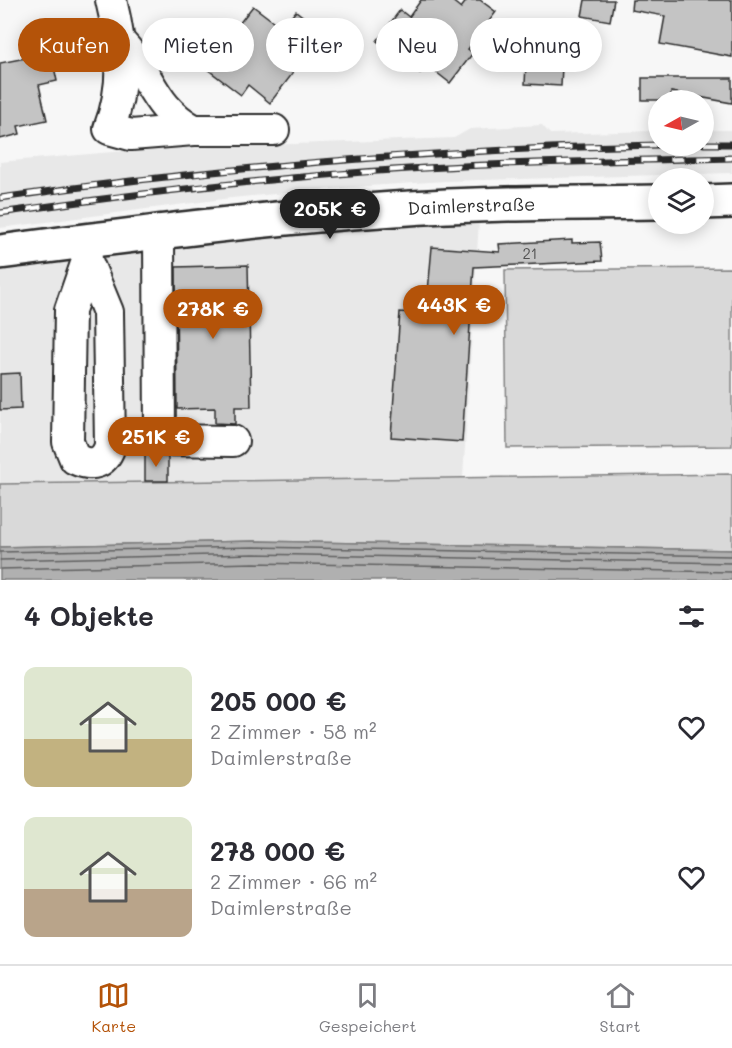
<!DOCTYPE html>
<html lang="de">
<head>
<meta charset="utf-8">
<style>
  body { margin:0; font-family:Mali,sans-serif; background:#f2f2f3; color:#2b2b33; height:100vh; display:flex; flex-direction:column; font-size:22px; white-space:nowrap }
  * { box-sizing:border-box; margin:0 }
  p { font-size:20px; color:#7c7c81 }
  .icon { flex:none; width:33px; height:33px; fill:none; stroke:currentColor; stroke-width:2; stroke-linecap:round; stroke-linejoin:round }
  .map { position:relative; height:580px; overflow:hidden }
  .side { display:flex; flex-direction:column; background:#fff; flex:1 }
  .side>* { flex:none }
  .banner { position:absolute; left:18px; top:18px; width:696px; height:54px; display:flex; gap:12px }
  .needle { width:39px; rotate:262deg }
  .tools { position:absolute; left:648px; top:90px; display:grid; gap:12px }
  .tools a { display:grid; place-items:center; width:66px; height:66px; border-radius:50%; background:#fff; box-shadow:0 3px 15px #0003; font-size:30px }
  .price { position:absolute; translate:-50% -51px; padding:0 14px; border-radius:21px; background:#b45309; color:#fff; font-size:20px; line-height:39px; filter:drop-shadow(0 2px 3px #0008) }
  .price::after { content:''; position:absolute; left:50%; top:36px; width:18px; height:14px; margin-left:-9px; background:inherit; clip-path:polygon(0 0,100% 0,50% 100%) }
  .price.selected { background:#222; color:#fff }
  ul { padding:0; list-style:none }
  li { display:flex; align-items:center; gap:18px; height:150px; padding:0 24px }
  li span { display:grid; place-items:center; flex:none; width:168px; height:120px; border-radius:12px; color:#555 }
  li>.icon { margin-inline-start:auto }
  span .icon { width:72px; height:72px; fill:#fffc; stroke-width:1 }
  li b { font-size:26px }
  h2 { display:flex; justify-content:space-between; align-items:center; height:72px; padding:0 24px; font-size:26px }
  .chip { padding:0 21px; border-radius:27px; background:#fff; box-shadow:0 3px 15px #0003; font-size:21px; line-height:54px }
  .chip.selected { background:#b45309; color:#fff }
  .tabs { display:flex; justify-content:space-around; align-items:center; height:84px; border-top:2px solid #e1e1e2; background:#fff; font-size:16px; color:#7c7c81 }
  .tabs a { display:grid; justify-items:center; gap:3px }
  .tabs .selected { color:#b45309 }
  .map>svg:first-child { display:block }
  .built { fill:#e8e8e8 }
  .green { fill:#d9d9d9; stroke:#828282; stroke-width:1.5 }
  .water { fill:#b0b0b0; stroke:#7b7b7b; stroke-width:1.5 }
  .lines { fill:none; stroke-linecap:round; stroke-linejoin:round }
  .shore { stroke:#606060; stroke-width:1.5 }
  .building { fill:#c4c4c4; stroke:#2b2b2b; stroke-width:1.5 }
  .minor-casing { stroke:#2b2b2b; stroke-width:34 }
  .major-casing { stroke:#2b2b2b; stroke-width:38 }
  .minor { stroke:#fff; stroke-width:30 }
  .major { stroke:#fff; stroke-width:33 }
  .rail-casing { stroke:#2b2b2b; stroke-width:7 }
  .rail { stroke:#fff; stroke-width:4.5; stroke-dasharray:14; stroke-linecap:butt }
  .labels { text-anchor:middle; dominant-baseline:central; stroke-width:4.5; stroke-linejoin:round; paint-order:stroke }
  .number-label { font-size:15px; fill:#515151 }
  .street-label { font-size:18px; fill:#2b2b2b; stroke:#fff }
</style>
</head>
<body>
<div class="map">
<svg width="732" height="580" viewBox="0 0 732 580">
  <rect width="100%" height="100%" fill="#f7f7f7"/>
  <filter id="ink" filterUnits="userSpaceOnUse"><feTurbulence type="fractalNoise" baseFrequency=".0167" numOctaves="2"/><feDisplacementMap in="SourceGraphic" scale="12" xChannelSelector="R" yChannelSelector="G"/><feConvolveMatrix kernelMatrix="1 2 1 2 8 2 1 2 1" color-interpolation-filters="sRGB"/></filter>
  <g filter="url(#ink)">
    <g class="built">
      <path d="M542,125L550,134L651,131L658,128V146H704V130H732V173L445,181L353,187L231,198L0,228V162L135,150L454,138L470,129Z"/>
      <path d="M479,221L463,478L0,484V268L183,241Z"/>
    </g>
    <g class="green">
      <path d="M732,268V446L507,448L505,270Z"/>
      <path d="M732,474V550L254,541L0,547V484Z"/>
    </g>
    <path class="water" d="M254,541L732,550V580H0V547Z"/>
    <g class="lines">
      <g class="shore">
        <path d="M0,552L254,547L732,556"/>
        <path d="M0,560L254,554L732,563"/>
        <path d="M0,569L254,563L732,572"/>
      </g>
    </g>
    <g class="building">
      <path d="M421,0H451L461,8L467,0H480L496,12L468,49L473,53L450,83L427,65L420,73L377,41L400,10L409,17Z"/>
      <path d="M585,0H614L610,21L582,16Z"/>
      <path d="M632,0H732V57L660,44L665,16L631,10Z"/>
      <path d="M253,6L282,28L296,11L319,29L288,69L293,73L270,103L248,85L241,95L198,62L221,32L228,38Z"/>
      <path d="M528,25L564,27L561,86L525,84Z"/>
      <path d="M51,53L57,81L39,85L47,120L18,126L20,134L0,139V63Z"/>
      <path d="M642,78H732V103L671,92V100H642Z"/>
      <path d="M572,240V243L600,242L602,261L474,267L462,442L391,437L400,312L426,314L432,247L500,252L499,244Z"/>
      <path d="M248,265L251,407H235V424L215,423V408L177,409L176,267Z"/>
      <path d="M20,373L21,409L0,410V374Z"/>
      <path d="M145,449L152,455L168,457V481H145Z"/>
    </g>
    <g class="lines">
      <g class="minor-casing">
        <g id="minor">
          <path d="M111,0C122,45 126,85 109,129L131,135L194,130H274"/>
          <path d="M121,43C152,75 152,107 194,130"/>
          <path d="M159,232L160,440L233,441"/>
          <path d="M86,241L87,261L70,310L68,442L75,459C92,467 104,464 110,446L108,312L87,261"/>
        </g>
      </g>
      <g class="major-casing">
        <g id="major">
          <path d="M704,202L732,201"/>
          <path id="s1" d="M0,252C131,235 262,218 394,209C482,203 570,203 658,202"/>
        </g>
      </g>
      <use href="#minor" class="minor"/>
      <use href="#major" class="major"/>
      <g class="rail-casing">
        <g id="rail">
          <path d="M704,144H732"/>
          <path d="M0,198C219,167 438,149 658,145"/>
          <path d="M0,213C117,196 234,182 351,173C478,163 605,161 732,158"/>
        </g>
      </g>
      <use href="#rail" class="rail"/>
    </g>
  </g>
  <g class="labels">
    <g class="number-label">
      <text x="530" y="253">21</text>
    </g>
    <g class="street-label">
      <text stroke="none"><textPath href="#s1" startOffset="474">Daimlerstraße</textPath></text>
    </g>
  </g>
</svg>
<div class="tools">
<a><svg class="needle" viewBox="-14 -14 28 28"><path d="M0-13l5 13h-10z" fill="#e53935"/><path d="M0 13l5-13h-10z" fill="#7c7c81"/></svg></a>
<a><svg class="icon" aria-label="layers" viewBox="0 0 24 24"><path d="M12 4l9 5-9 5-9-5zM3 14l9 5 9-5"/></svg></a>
</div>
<b class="price selected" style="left:330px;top:240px">205K €</b>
<b class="price" style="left:454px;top:336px">443K €</b>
<b class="price" style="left:213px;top:340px">278K €</b>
<b class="price" style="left:156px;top:468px">251K €</b>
<div class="banner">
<a class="chip selected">Kaufen</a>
<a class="chip">Mieten</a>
<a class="chip">Filter</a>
<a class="chip">Neu</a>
<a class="chip">Wohnung</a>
</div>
</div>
<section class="side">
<h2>4 Objekte<svg class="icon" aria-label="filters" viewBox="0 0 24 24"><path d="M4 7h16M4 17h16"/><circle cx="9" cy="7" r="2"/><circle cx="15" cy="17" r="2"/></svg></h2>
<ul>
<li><span style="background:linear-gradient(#dfe7d0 60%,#c2b280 0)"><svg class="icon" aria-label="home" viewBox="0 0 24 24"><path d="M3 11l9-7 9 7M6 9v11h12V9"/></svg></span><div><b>205 000 €</b><p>2 Zimmer · 58 m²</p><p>Daimlerstraße</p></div><svg class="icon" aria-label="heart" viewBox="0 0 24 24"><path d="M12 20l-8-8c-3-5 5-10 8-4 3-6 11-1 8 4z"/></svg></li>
<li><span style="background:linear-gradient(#dfe7d0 60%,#b9a48a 0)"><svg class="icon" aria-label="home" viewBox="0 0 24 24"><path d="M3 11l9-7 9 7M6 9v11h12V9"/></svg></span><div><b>278 000 €</b><p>2 Zimmer · 66 m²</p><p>Daimlerstraße</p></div><svg class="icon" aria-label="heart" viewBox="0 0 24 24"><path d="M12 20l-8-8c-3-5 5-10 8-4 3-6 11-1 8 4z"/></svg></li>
</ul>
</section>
<nav class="tabs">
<a class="selected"><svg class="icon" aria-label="map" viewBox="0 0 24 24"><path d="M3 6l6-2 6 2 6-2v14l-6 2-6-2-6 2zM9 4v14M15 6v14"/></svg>Karte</a>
<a><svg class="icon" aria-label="saved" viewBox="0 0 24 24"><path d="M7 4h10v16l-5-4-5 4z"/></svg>Gespeichert</a>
<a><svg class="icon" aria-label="home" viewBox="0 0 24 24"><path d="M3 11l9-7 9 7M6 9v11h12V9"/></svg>Start</a>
</nav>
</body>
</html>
